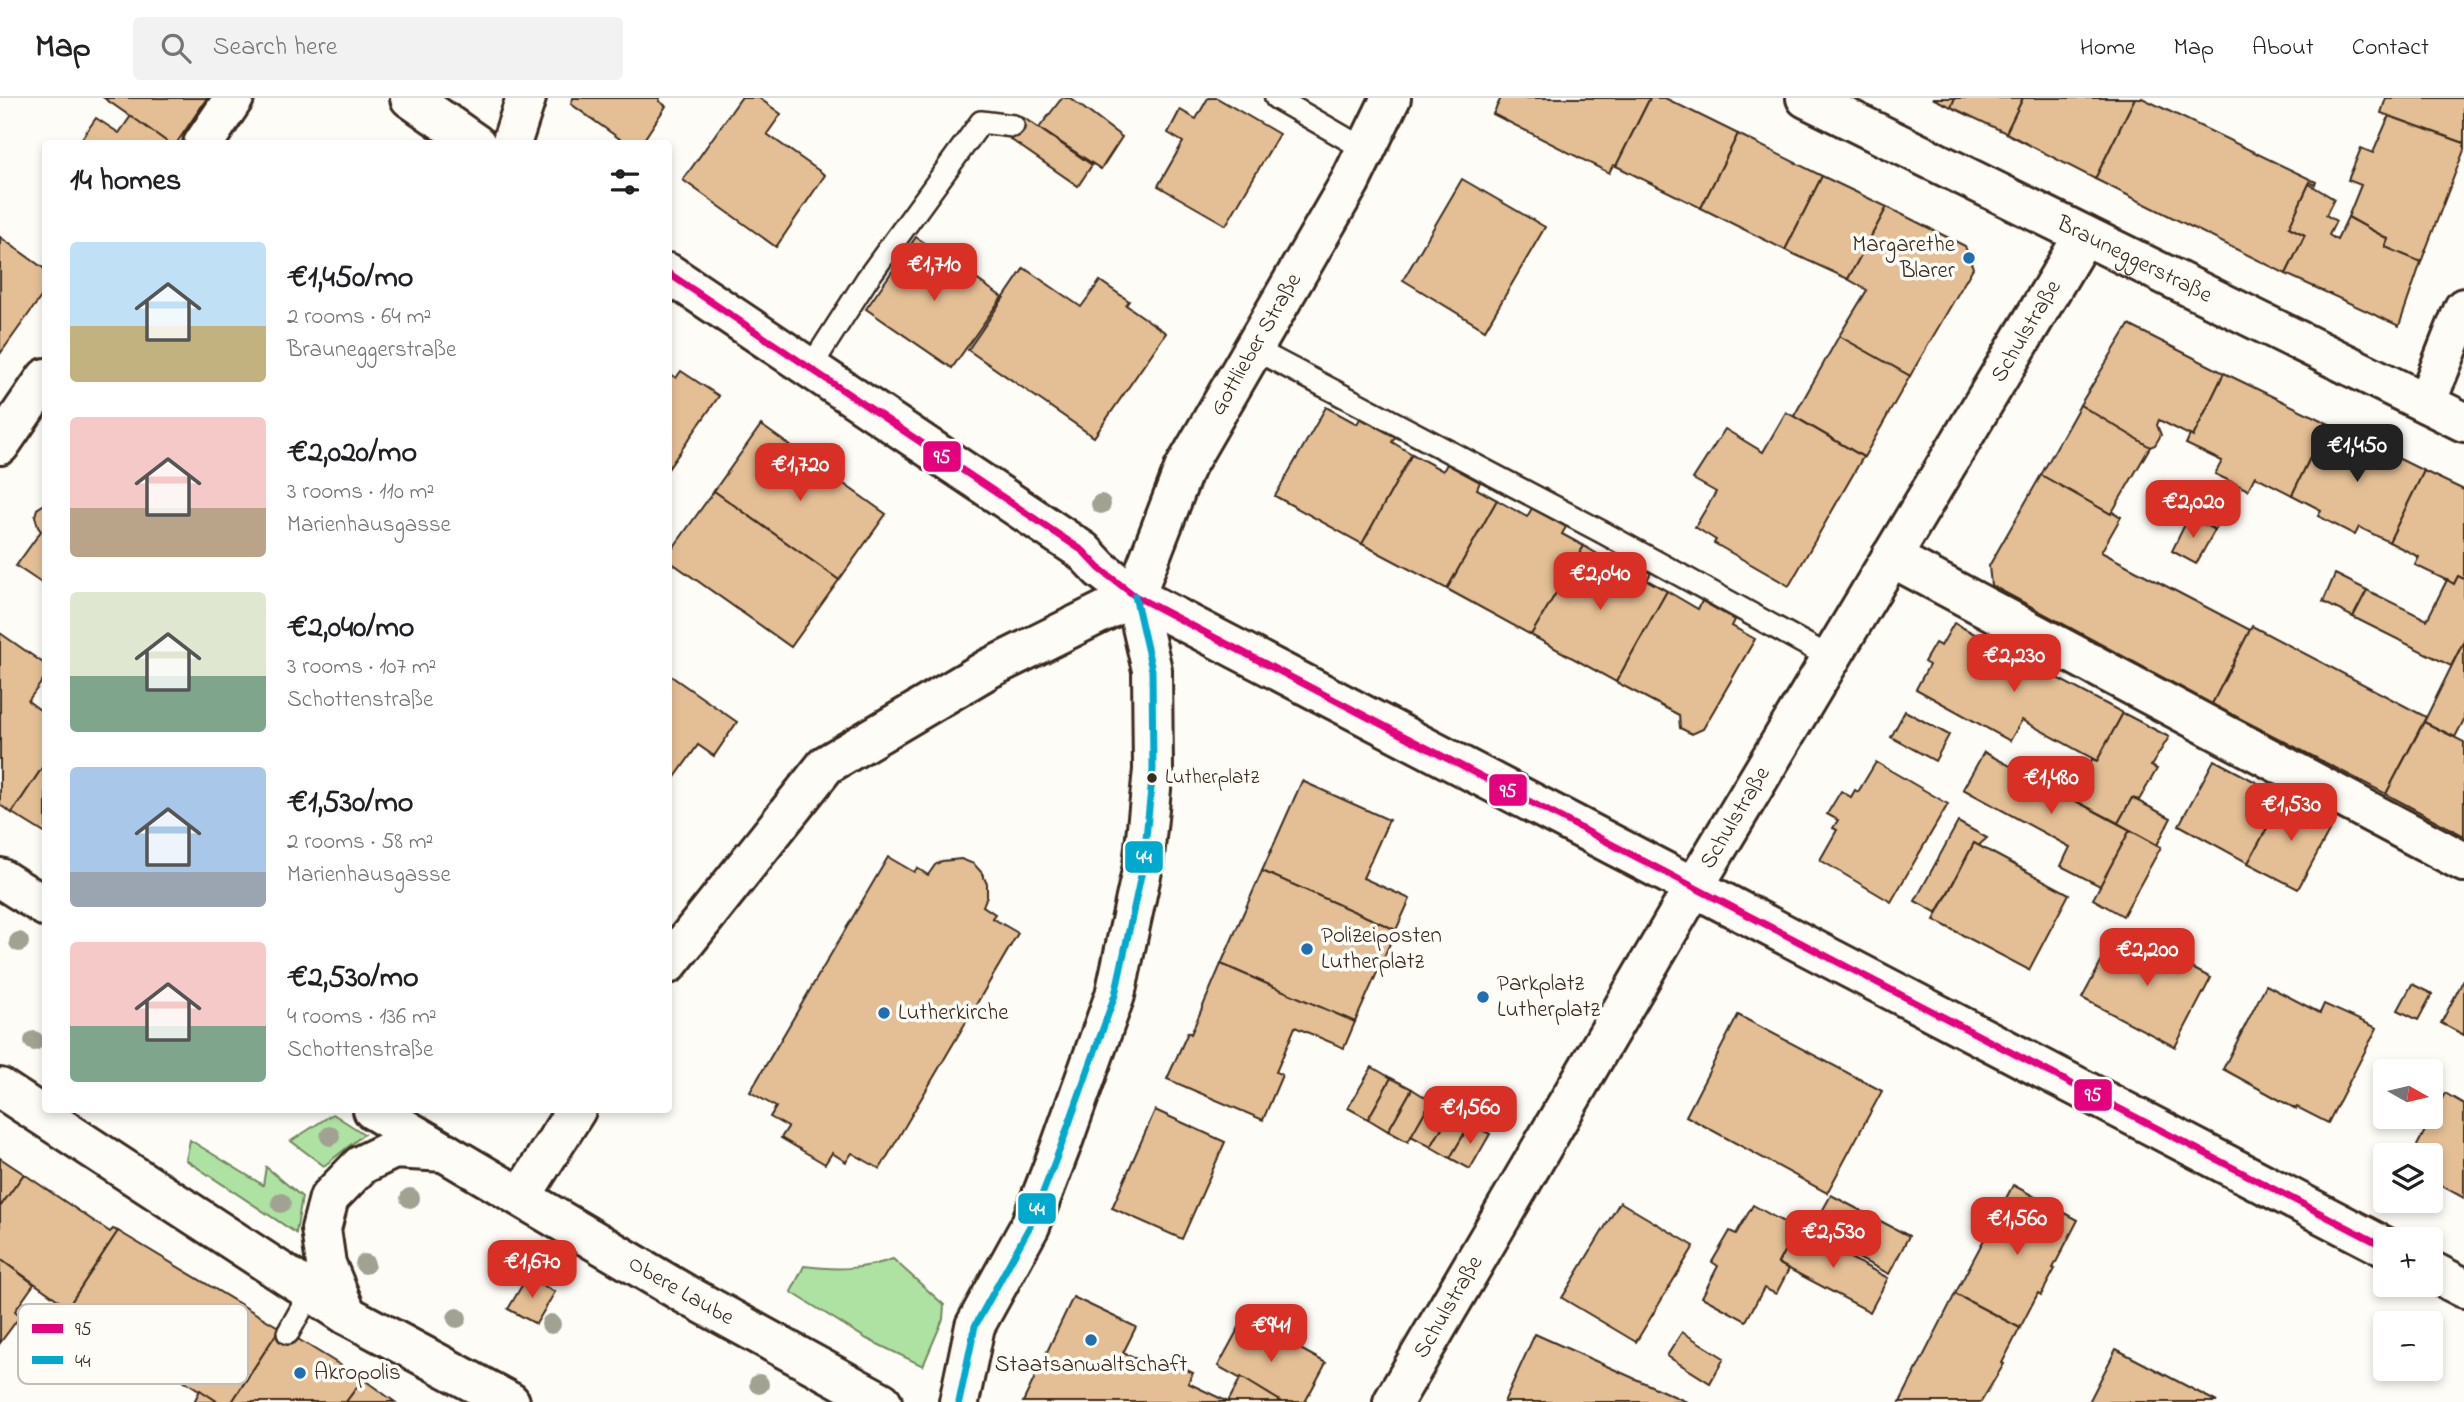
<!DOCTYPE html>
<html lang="en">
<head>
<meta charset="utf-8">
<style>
  body { margin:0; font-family:"Indie Flower",sans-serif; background:#f2f2f2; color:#202124; height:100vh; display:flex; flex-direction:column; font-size:26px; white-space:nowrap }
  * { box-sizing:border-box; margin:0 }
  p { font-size:23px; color:#757577 }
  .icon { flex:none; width:38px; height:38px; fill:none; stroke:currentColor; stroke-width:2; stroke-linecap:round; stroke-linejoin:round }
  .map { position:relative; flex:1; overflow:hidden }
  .drawer { position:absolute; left:42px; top:42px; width:630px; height:973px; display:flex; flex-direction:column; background:#fff; border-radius:7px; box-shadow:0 4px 10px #0003 }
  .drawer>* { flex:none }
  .needle { width:46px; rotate:98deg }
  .controls { position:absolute; left:2373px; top:961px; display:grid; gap:14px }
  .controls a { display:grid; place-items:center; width:70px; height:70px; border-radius:7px; background:#fff; box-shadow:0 4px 10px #0003; font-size:35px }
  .price { position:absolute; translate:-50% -60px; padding:0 16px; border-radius:14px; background:#d93025; color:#fff; font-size:23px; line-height:46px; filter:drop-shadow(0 2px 4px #0008) }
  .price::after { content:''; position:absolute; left:50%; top:42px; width:21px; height:16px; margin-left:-10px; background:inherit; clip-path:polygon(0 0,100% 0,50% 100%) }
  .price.current { background:#222; color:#fff }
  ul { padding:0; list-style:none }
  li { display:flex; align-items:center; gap:21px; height:175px; padding:0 28px }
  li span { display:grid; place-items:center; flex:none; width:196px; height:140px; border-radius:7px; color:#555 }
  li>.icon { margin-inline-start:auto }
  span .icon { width:84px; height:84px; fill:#fffc; stroke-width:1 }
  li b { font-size:30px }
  h2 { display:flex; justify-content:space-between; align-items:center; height:84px; padding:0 28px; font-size:30px }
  header { display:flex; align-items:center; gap:42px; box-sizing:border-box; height:98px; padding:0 35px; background:#fff; border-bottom:2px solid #e0e0e0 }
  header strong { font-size:33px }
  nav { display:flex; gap:38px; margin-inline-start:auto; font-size:24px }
  .search { width:490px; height:63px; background:#f2f2f2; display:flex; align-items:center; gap:18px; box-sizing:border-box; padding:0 24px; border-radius:7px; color:#757577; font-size:26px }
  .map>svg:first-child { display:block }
  .green { fill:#aee2a3; stroke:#748660; stroke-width:2 }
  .building { fill:#e4bf95; stroke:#3b2a1e; stroke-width:2 }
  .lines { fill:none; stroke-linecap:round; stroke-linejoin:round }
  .service-casing { stroke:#3b2a1e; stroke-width:26 }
  .minor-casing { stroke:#3b2a1e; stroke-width:44 }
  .secondary-casing { stroke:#3b2a1e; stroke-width:44 }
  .service { stroke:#fdfcf7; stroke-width:21 }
  .minor { stroke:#fdfcf7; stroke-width:38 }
  .secondary { stroke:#fdfcf7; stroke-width:38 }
  .bus-1-casing { stroke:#fdfcf7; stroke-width:12 }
  .bus-2-casing { stroke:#fdfcf7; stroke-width:12 }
  .bus-1 { stroke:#e5007d; stroke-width:7 }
  .bus-2 { stroke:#00a9ce; stroke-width:7 }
  .tree { fill:#a2a292 }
  .poi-dot { fill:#1f6fb2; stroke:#fdfcf7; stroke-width:2.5 }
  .bus-dot { fill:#3b2a1e; stroke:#fdfcf7; stroke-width:2.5 }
  .labels { text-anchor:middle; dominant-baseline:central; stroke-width:7; stroke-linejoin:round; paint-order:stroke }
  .bus-label { font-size:21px; fill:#3b2a1e; stroke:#fdfcf7; text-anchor:start }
  .poi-label { font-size:23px; fill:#3b2a1e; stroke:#fdfcf7; text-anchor:start }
  .street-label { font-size:23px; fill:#3b2a1e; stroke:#fdfcf7 }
  .key { fill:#fdfcf7; stroke:#c3bdb6; stroke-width:2 }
  .key-label { font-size:19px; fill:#3b2a1e }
  .line-badge { stroke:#fdfcf7; stroke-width:2.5 }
  .badge-label { font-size:19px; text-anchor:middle; font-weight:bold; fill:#fff }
</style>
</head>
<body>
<header>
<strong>Map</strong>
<div class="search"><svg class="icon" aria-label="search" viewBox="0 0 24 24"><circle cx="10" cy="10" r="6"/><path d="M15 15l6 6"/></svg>Search here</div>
<nav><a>Home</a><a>Map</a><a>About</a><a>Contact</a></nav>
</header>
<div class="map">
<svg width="2464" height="1304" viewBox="0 0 2464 1304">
  <rect width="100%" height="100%" fill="#fdfcf7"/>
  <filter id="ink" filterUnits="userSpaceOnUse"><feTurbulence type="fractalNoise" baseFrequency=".0143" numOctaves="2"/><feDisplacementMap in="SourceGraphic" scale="14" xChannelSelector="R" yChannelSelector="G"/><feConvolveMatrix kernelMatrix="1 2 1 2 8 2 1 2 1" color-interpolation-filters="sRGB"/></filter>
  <g filter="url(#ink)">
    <g class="green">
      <path d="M333,1016L364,1036L324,1068L291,1043Z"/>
      <path d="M190,1042L263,1087L266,1069L302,1099L296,1135L186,1062Z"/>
      <path d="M893,1161L944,1207L943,1221L923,1268L867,1241L791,1194L804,1168C835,1172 863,1172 893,1161Z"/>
    </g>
    <g class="building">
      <path d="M104,0H207L176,46H170Z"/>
      <path d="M573,0H660L659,3L666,8L641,46H627L571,6Z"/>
      <path d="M741,0H759L781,16L767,36L825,77L776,149L683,82Z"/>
      <path d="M1062,0H1070L1122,39L1101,71L1039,30Z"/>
      <path d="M1208,0H1217L1279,36L1226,127L1158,88L1183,44L1168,35L1180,12L1196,21Z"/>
      <path d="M1501,0H1650L1616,68L1613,67L1609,75L1493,16Z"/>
      <path d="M1650,0H1665L1738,36L1701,110L1616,68Z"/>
      <path d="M1932,0H1955L1951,9Z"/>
      <path d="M1955,0H2023L2006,35L1951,9Z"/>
      <path d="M2023,0H2135L2095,81L2006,35Z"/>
      <path d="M2135,0H2142L2316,84L2315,87L2310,84L2289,129L2305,137L2286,176L2095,81Z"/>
      <path d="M2386,0H2464V45L2381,15Z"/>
      <path d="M131,18L170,46H78L96,20L119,35Z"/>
      <path d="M2389,18L2464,45V52L2421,164L2385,149L2388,141L2348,119L2361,87L2348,82L2361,50L2373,55Z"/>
      <path d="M1024,20L1092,67L1078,88L1010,41Z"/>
      <path d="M1738,36L1822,78L1785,152L1701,110Z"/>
      <path d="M1822,78L1887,109L1848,181L1785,152Z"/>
      <path d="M1462,81L1545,129L1485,232L1403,182Z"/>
      <path d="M2309,86L2334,101L2326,117L2336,123L2329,137L2337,142L2348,119L2388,141L2385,149L2421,164L2399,228L2286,176L2305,137L2289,129Z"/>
      <path d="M1887,109L1965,148L1973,170L1910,278L1839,238L1867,192L1848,181Z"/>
      <path d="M0,139L46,172V192L0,256Z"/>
      <path d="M916,139L1002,199L952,270L866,211Z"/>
      <path d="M1024,170L1081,209L1100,183L1129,203L1126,207L1166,235L1094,339L968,252Z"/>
      <path d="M2129,227L2224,275L2193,339L2159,322L2157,327L2161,337L2155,347L2150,349L2080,307Z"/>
      <path d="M1839,238L1910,278L1864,359L1794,318Z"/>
      <path d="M681,273L719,298L668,371V275L676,280Z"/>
      <path d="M2224,275L2327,325L2292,397L2255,378L2248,392L2215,376L2222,363L2186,346L2190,337L2193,339Z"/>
      <path d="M2080,307L2150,349L2111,416L2041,377Z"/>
      <path d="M1326,309L1357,326L1361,319L1396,338L1392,344L1412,356L1362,446L1275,398Z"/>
      <path d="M1786,314L1863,359L1789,488L1714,445L1716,442L1695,429L1716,394L1693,381L1725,331L1763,354Z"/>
      <path d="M2327,325L2424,373L2389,444L2359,429L2355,437L2318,418L2321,412L2292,397Z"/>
      <path d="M761,327L886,416L839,482L714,393Z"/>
      <path d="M1412,356L1443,373L1447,366L1480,384L1477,391L1497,402L1447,491L1362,446Z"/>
      <path d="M2424,373L2464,392V481L2458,478L2454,486L2415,467L2419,459L2389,444Z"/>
      <path d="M2041,377L2111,416L2112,414L2121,419L2101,454L2250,532L2212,606L1991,487L1989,468Z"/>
      <path d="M2205,388L2230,402L2215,432L2189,418Z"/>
      <path d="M714,393L839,482L791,549L668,462V457Z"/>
      <path d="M1497,402L1527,419L1532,410L1566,429L1562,436L1584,448L1531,537L1447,491Z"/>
      <path d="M46,405V488L16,468L41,433L38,429L35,418L37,411Z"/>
      <path d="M2189,418L2215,432L2196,466L2172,453Z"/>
      <path d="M1584,448L1613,465L1616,457L1651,475L1647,482L1667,493L1616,584L1531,537Z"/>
      <path d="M2335,476L2367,492L2353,519L2323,504Z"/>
      <path d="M2458,478L2464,481V543L2451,568L2353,519L2367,492L2427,522L2447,482L2454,486Z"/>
      <path d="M1667,493L1698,511L1702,503L1735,522L1732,528L1755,541L1703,631L1692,636L1680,630L1679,617L1616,584Z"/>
      <path d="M1954,525L2123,615L2097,663L2022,622L2010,643L1916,591L1929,567L1924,564L1935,545L1941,548Z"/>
      <path d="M2252,528L2426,619L2386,696L2212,606Z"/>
      <path d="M0,535L46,567V578L28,603L44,615L46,613V664L12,715L0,707Z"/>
      <path d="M2464,543V622L2455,639L2424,624Z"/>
      <path d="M668,576L737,624L714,658L698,647L668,689Z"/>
      <path d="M1905,613L1949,637L1935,663L1891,639Z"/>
      <path d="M2123,615L2169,639L2151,668L2157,671L2139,702L2132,700L2118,725L2070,700L2092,661L2097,663Z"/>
      <path d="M2424,624L2464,644V738L2386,696Z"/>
      <path d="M1984,654L2130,732L2100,788L2061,768L2070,749L1963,691Z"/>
      <path d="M2214,662L2284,699L2248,765L2179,727Z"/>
      <path d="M46,664V736L12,715Z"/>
      <path d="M1876,664L1948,706L1891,804L1820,762L1837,732L1833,730L1838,722L1827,716L1841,693L1851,699L1855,692L1858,694Z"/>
      <path d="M1302,683L1389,722L1363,780L1410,801L1396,832L1262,773Z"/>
      <path d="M2284,699L2333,726L2298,791L2248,765Z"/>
      <path d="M2132,700L2171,720L2157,747L2118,725Z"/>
      <path d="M1958,724L1987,740L1978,748L1974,745L1937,815L1915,803Z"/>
      <path d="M2130,732L2161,749L2123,818L2093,801Z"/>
      <path d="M1974,745L2069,796L2029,872L1934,822Z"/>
      <path d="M888,759L914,774L917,770L928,777L935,767L942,763L961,761L974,766L982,775L987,786V798L983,808L995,816L992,820L1018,835L880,1071L852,1055L846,1064L832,1055L825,1066L781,1040L788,1029L770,1019L776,1009L750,994Z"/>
      <path d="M1262,773L1396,832L1355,924L1221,866Z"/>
      <path d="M2119,831L2211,880L2175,949L2082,900Z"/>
      <path d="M1221,866L1355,924L1344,950L1295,929L1276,974L1282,977L1263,1022L1167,981L1188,934L1191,936Z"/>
      <path d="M2464,881V937L2441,925Z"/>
      <path d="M2412,886L2432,896L2418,922L2398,912Z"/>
      <path d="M2266,887L2320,915L2324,906L2377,930L2328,1025L2297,1009L2296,1011L2223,971Z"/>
      <path d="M1738,917L1882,993L1827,1095L1686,1018Z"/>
      <path d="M1372,969L1391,980L1368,1021L1348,1010Z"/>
      <path d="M1391,980L1412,991L1388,1033L1368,1021Z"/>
      <path d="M1412,991L1431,1003L1408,1044L1388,1033Z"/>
      <path d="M2445,995L2464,1006V1100L2431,1082V1057H2412Z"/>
      <path d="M1431,1003L1451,1014L1431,1049L1411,1038Z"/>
      <path d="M1155,1012L1225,1044L1182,1141L1112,1110Z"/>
      <path d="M1451,1014L1470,1026L1450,1060L1431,1049Z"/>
      <path d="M1470,1026L1490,1036L1470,1071L1450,1060Z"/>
      <path d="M0,1060L24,1076L0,1109Z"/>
      <path d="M24,1076L110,1134L113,1131L118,1133L68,1209L0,1161V1109Z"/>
      <path d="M2013,1087L2078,1122L2053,1170L2055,1171L2041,1197L2038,1195L2020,1230L1955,1196Z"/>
      <path d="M1831,1097L1909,1138L1889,1176L1810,1135Z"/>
      <path d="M1620,1104L1694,1148L1636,1244L1562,1200Z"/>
      <path d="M1753,1107L1796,1131L1778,1165L1789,1171L1776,1196L1764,1190L1746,1223L1702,1199L1718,1168L1712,1164L1730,1133L1736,1136Z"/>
      <path d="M1796,1131L1888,1180L1870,1214L1778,1165Z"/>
      <path d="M118,1133L280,1230L232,1304H218L68,1209Z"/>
      <path d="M0,1161L34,1186L15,1213L20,1218L0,1245Z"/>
      <path d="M527,1179L555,1194L536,1226L508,1211Z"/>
      <path d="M1955,1196L2020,1230L2002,1265L2004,1266L1981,1304H1900Z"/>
      <path d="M1073,1199L1136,1229L1123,1255L1155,1269L1160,1259L1193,1275L1188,1285L1228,1304H1023Z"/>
      <path d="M1244,1220L1326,1265L1305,1304H1282L1218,1268Z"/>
      <path d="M280,1230L363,1281L346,1304H232Z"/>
      <path d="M1682,1234L1724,1260L1710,1285L1667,1258Z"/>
      <path d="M1535,1236L1687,1304H1504Z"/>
      <path d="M2116,1251L2217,1304H2089Z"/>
      <path d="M1241,1279L1282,1304H1228Z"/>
      <path d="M363,1281L395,1304H346Z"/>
      <path d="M200,1292L218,1304H194Z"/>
    </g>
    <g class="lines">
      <g class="service-casing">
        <g id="service">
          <path d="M1276,0L1366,52"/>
          <path d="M1254,251L1602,434L1831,560"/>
          <path d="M810,270L867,181L981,24L1013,28"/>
          <path d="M288,1235L312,1192"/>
        </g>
      </g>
      <g class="minor-casing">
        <g id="minor">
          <path d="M410,0L476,46"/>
          <path id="s1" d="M1806,0L2464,324"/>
          <path d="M203,46L234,0"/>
          <path d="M511,46L526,0"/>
          <path d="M668,175L1083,453L1100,471L1135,498L2385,1149"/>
          <path d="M2426,305L2464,210"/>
          <path d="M0,347L46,280"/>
          <path d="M1891,459L2464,764"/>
          <path id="s2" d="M1135,498L1184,371L1350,84L1391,0"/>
          <path d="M668,866L826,667L988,571L1135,498"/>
          <path d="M521,1099L576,1012"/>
          <path d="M2431,1173L2464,1190"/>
          <path d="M347,1217L326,1166L321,1131L329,1100L361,1067L394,1051L445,1054"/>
          <path d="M959,1304L975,1228L1030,1128L1061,1048L1115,897L1143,768L1153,672L1152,572L1135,498"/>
          <path id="s3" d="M1393,1304L1694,789L2084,137"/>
        </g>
      </g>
      <g class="secondary-casing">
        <g id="secondary">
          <path d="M0,780L46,809"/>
          <path d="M0,990L347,1217L510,1304"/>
          <path id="s4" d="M373,1012L685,1196L882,1304"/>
        </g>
      </g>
      <use href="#service" class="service"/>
      <use href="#minor" class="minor"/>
      <use href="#secondary" class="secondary"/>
      <g class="bus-1-casing">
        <path id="bus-1" d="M668,175L1083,453L1100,471L1135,498L2385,1149"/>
      </g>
      <g class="bus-2-casing">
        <path id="bus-2" d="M959,1304L975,1228L1030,1128L1061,1048L1115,897L1143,768L1153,672L1152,572L1135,498"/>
      </g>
      <use href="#bus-1" class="bus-1"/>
      <use href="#bus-2" class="bus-2"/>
    </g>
    <g class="tree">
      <circle cx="1101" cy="406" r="10"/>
      <circle cx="19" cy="844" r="10"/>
      <circle cx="34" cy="943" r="10"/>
      <circle cx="330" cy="1038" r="10"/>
      <circle cx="410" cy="1100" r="10"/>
      <circle cx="281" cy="1105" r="10"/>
      <circle cx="510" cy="1159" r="10"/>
      <circle cx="365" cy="1166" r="10"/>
      <circle cx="457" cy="1220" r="10"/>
      <circle cx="551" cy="1226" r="10"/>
      <circle cx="759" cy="1286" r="10"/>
    </g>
  </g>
  <g class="poi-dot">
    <circle cx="1969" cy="160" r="7"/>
    <circle cx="1307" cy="851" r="7"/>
    <circle cx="1483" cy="899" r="7"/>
    <circle cx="884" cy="915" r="7"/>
    <circle cx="1091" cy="1242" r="7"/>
    <circle cx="300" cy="1275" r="7"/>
  </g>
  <circle class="bus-dot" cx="1152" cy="680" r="6"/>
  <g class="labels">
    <g class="bus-label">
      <text x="1165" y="680">Lutherplatz</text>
    </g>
    <g class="poi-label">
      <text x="1955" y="147" text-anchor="end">Margarethe<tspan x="1955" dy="26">Blarer</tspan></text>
      <text x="1321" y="838">Polizeiposten<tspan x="1321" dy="26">Lutherplatz</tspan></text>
      <text x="1497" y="886">Parkplatz<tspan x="1497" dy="26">Lutherplatz</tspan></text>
      <text x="898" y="915">Lutherkirche</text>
      <text x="1091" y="1267" text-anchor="middle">Staatsanwaltschaft</text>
      <text x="314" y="1275">Akropolis</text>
    </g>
    <g class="street-label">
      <text stroke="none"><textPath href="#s1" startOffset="366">Brauneggerstraße</textPath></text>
      <text stroke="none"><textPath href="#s3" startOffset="1244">Schulstraße</textPath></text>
      <text stroke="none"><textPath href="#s2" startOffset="280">Gottlieber Straße</textPath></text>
      <text stroke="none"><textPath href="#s3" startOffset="677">Schulstraße</textPath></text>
      <text stroke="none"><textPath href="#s4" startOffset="357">Obere Laube</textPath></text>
      <text stroke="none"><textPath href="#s3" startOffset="110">Schulstraße</textPath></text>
    </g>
  </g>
  <rect x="18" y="1206" width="230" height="80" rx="10" class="key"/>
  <rect x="32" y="1226" width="31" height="9" fill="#e5007d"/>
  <rect x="32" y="1258" width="31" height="8" fill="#00a9ce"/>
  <g class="key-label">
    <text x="75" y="1237">95</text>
    <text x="75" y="1269">44</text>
  </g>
  <g class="line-badge">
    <rect x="922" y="342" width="40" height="33" rx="7" fill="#e5007d"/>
    <rect x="1488" y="675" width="40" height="34" rx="7" fill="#e5007d"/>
    <rect x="1124" y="742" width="40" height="34" rx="7" fill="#00a9ce"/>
    <rect x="2073" y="980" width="40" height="34" rx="7" fill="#e5007d"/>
    <rect x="1017" y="1094" width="40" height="33" rx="7" fill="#00a9ce"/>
  </g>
  <g class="badge-label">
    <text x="942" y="365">95</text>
    <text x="1508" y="699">95</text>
    <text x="1144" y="765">44</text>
    <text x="2093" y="1003">95</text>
    <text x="1037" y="1117">44</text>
  </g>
</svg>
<div class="controls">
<a><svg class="needle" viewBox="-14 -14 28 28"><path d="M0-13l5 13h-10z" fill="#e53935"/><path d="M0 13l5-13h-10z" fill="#757577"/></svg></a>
<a><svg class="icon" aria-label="layers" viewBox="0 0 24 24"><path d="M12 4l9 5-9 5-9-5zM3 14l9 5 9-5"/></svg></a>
<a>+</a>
<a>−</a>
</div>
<b class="price" style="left:934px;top:205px">€1,710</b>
<b class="price current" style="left:2357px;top:386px">€1,450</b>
<b class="price" style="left:800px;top:405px">€1,720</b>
<b class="price" style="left:2193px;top:442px">€2,020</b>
<b class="price" style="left:1600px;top:514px">€2,040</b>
<b class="price" style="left:2014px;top:596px">€2,230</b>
<b class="price" style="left:2051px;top:718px">€1,480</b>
<b class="price" style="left:2291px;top:745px">€1,530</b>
<b class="price" style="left:2147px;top:890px">€2,200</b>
<b class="price" style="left:1470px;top:1048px">€1,560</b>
<b class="price" style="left:2017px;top:1159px">€1,560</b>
<b class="price" style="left:1833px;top:1172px">€2,530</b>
<b class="price" style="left:532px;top:1202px">€1,670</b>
<b class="price" style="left:1271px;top:1266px">€941</b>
<section class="drawer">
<h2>14 homes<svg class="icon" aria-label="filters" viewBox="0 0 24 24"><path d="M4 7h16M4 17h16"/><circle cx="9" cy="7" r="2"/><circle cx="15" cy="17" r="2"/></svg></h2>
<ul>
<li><span style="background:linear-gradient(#bfe0f5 60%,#c2b280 0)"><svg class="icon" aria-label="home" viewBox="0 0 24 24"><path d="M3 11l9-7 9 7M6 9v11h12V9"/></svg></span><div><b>€1,450/mo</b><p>2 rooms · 64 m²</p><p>Brauneggerstraße</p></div></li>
<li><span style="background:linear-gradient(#f6c9c9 65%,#b9a48a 0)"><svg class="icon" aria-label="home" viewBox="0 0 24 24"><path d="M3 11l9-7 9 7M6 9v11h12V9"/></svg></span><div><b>€2,020/mo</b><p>3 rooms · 110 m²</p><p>Marienhausgasse</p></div></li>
<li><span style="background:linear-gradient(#dfe7d0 60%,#7fa58c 0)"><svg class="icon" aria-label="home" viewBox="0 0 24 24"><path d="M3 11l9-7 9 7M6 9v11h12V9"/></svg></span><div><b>€2,040/mo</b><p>3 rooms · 107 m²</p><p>Schottenstraße</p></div></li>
<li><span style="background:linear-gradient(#a9c7e8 75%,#9aa5b1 0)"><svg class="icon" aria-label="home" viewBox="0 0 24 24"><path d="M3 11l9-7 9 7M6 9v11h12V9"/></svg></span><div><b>€1,530/mo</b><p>2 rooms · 58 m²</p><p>Marienhausgasse</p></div></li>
<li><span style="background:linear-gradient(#f6c9c9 60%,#7fa58c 0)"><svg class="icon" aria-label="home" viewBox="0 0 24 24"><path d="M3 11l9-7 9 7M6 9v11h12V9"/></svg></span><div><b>€2,530/mo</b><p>4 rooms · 136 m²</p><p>Schottenstraße</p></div></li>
</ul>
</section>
</div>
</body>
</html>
